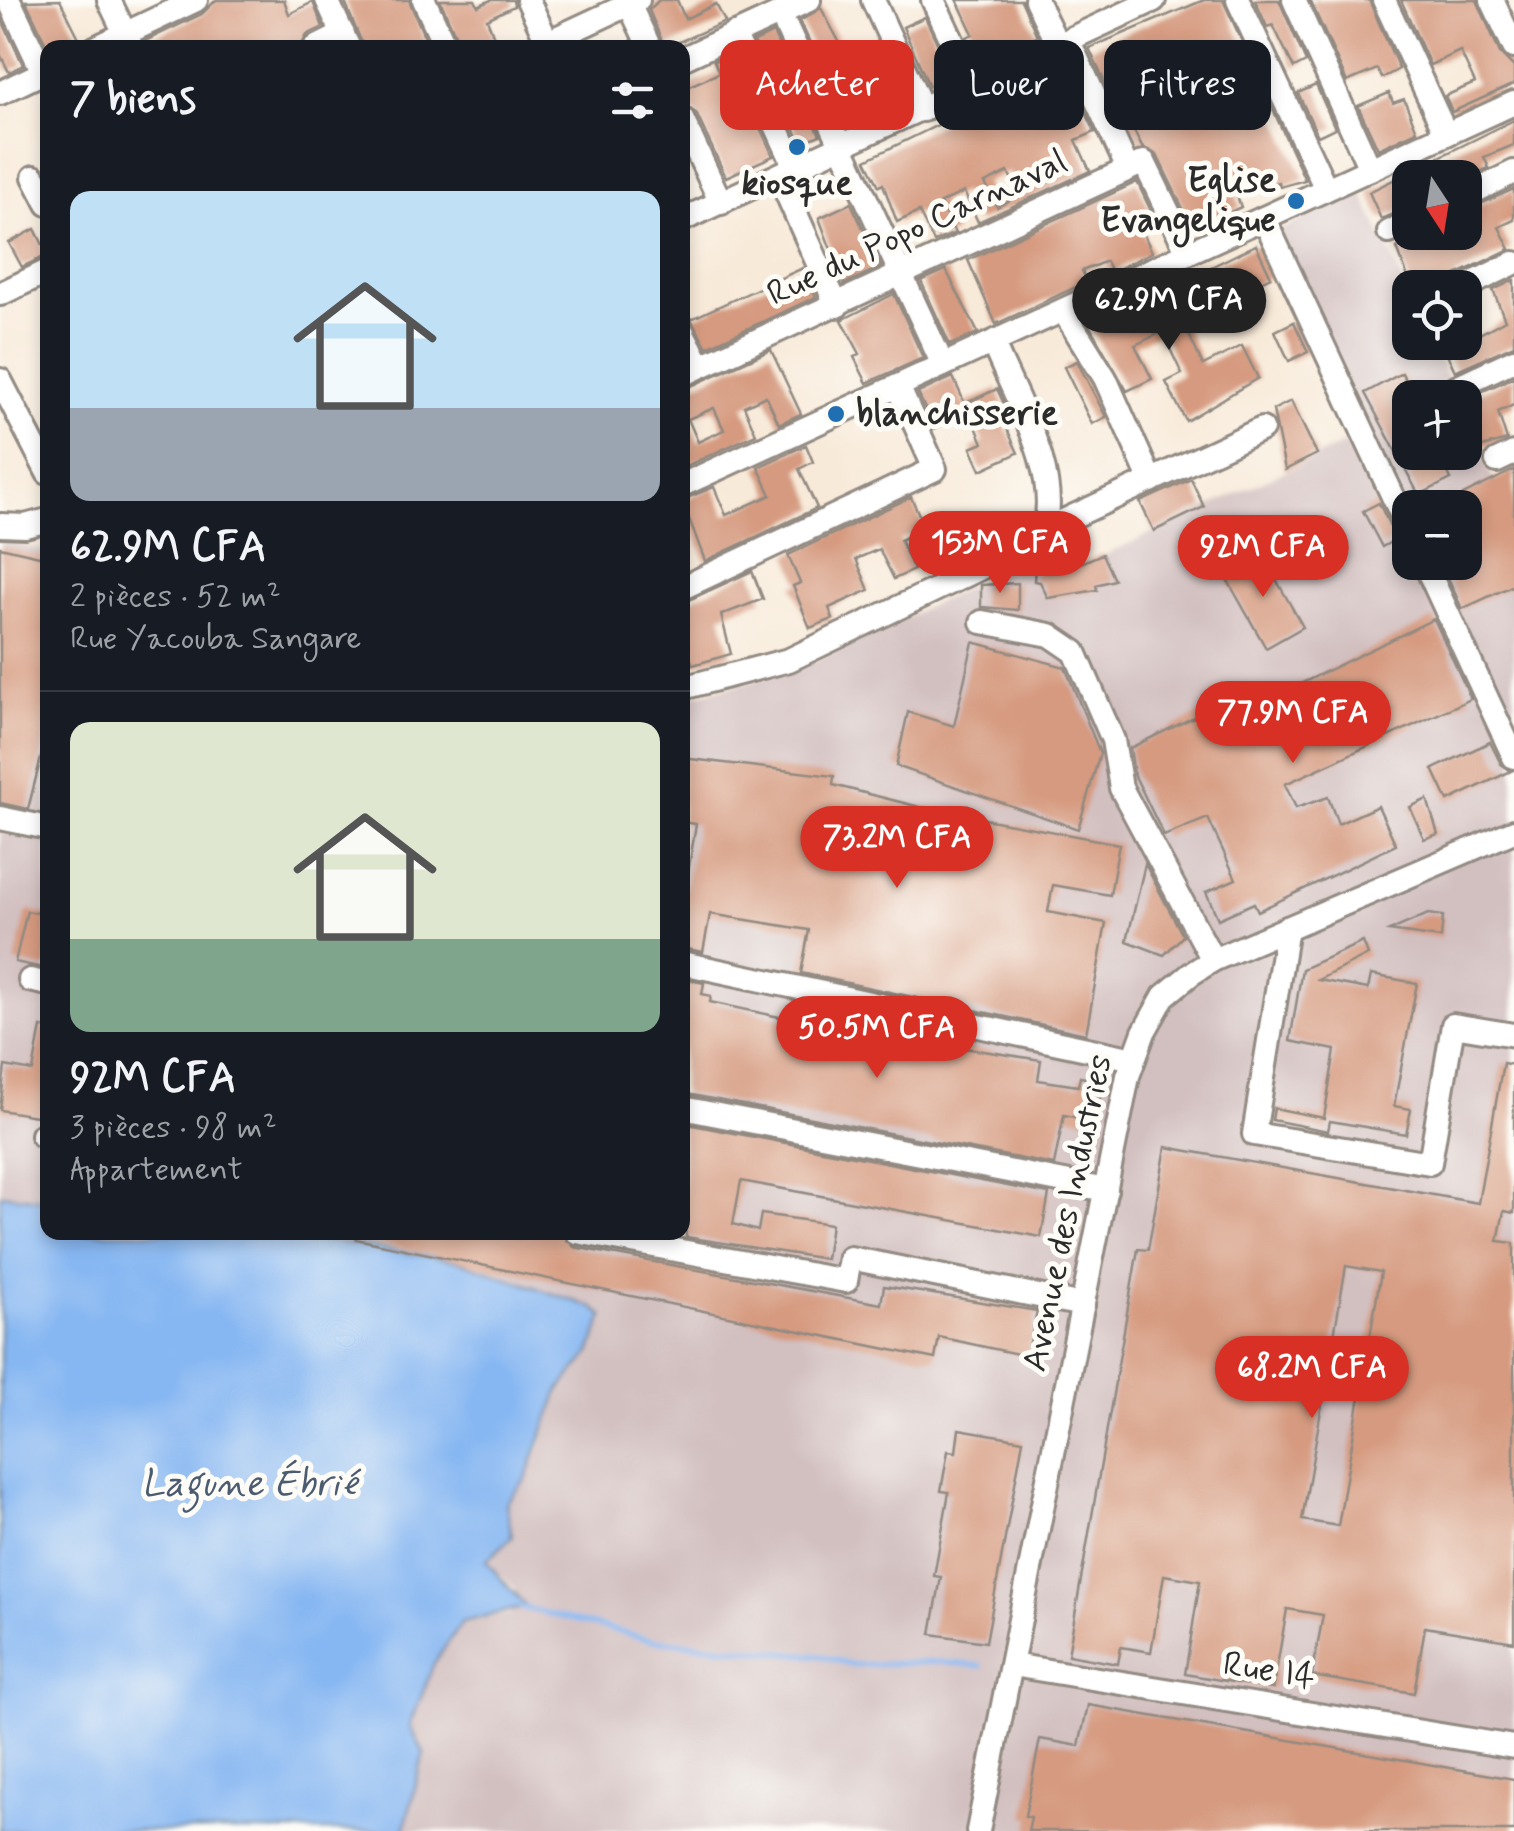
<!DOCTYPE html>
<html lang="fr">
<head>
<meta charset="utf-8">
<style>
  body { margin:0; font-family:Mynerve,sans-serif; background:#20242c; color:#f1f3f6; height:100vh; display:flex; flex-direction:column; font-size:38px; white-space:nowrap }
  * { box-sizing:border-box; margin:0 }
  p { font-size:32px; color:#9ea1a6 }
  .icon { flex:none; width:55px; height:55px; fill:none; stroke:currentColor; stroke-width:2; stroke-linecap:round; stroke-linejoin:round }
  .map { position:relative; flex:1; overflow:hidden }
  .drawer { position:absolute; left:40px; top:40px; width:650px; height:1200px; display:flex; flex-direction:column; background:#171b24; border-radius:20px; box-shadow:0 5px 15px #0003 }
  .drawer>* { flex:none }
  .hud { position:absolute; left:720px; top:40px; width:642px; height:90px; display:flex; gap:20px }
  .needle { width:65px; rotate:168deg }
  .fabs { position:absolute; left:1392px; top:160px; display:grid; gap:20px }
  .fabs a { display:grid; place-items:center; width:90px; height:90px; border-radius:20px; background:#171b24; box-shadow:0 5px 15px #0003; font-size:50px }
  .price { position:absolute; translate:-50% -85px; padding:0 22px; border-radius:35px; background:#d93025; color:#fff; font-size:32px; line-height:65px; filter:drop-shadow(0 2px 5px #0008) }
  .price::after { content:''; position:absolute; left:50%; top:60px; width:30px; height:22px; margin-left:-15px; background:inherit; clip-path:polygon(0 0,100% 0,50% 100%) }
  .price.selected { background:#222; color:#fff }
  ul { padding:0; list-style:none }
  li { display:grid; align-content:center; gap:20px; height:530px; padding:0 30px }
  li+li { border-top:2px solid #363941 }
  li span { display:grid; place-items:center; height:310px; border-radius:20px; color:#555 }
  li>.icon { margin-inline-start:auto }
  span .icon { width:180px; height:180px; fill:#fffc; stroke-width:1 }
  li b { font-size:42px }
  h2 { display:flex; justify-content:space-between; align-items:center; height:120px; padding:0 30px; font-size:42px }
  .chip { padding:0 35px; border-radius:20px; background:#171b24; box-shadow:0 5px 15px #0003; font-size:35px; line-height:90px }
  .chip.selected { background:#d93025; color:#fff }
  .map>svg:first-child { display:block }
  .industrial { fill:#d2bfc0; fill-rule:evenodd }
  .water { fill:#87b7f2; stroke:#59718e; stroke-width:2.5 }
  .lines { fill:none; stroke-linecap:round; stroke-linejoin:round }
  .stream { stroke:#87b7f2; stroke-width:5 }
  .building { fill:#d59a7f; fill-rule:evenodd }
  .minor-casing { stroke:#928a82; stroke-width:28 }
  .minor { stroke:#fff; stroke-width:22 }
  .poi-dot { fill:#1f6fb2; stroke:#fdfcf7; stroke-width:4 }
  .labels { text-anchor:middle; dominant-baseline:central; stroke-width:10; stroke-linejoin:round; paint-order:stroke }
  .poi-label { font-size:35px; font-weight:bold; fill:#2b2b2b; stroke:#fdfcf7; text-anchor:end }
  .street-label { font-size:35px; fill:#2b2b2b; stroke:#fdfcf7 }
  .water-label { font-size:38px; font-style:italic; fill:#4b5c71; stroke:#fdfcf7 }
</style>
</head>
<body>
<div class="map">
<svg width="1514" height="1831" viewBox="0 0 1514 1831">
  <rect width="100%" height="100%" fill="#fdfcf7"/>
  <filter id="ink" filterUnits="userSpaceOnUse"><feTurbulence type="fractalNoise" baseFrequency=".01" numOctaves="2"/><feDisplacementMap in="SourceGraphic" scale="20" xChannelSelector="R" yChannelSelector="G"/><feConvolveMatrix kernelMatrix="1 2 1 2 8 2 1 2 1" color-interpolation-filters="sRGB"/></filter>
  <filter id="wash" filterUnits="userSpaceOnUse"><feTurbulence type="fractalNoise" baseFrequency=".0048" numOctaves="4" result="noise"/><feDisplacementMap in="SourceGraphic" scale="40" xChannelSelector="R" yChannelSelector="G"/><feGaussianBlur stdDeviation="2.25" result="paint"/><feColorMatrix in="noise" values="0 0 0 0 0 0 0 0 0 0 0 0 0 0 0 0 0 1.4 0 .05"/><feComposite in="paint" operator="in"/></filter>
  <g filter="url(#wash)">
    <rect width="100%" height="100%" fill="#f8ead9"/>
    <g class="industrial">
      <path d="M1361,190L1410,297V342L1431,343L1456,397L1410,398V452H1465V417L1514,524V1831H404L410,1726L434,1663L462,1622L511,1614L514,1587L486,1562L506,1503L526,1479L541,1448L560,1389L590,1353L592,1307L551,1294L278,1233L682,1232L683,698L799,669L1015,564L1049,581L1352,440L1258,241ZM1410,508H1465V562H1410Z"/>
      <path d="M0,542L47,551V1200L0,1194Z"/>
    </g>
    <path class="water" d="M0,1194L47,1200L48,1232L278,1233L459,1261L592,1307L604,1316L590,1353L560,1389L526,1479L506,1503L512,1537L486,1561L526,1607L462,1622L434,1663L410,1726L424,1753L404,1831H0Z"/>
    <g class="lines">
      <path class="stream" d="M521,1607L652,1640L821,1656L854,1665L937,1662L981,1666"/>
    </g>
    <g id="blocks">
      <g class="building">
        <path d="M60,0L81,42L70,48H48L26,1Z"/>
        <path d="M216,0H284L289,14L313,2L323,27L307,35L300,48H148L145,41L202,14Z"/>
        <path d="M344,0H409L429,48H364Z"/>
        <path d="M440,0H475L478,6L491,0H513L514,6L487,19L498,48H461Z"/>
        <path d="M659,0H677L685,19L716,4L725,22L665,48L649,10Z"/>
        <path d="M957,0H1021L1037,36L977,59L967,37L973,34Z"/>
        <path d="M1204,0H1223L1305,180L1280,187L1279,182L1262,186V183L1235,191L1241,207L1193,229L1157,155L1142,147L1133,129L1127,131L1089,48ZM1146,64L1148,70L1160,66L1171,90L1125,109L1112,78Z"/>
        <path d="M1255,0H1279L1306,62L1294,68L1273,25L1267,27Z"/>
        <path d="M1310,0H1369L1399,69L1382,78L1377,69L1347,82Z"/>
        <path d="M1401,0H1477L1500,53L1514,67V84L1452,112L1445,96L1475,83L1460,51L1430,65Z"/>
        <path d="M821,8L855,71L883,58L902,100L848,124L800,21Z"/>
        <path d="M0,16L23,65L9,72L0,54Z"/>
        <path d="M925,17L953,77L929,86L903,27Z"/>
        <path d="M773,33L820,135L801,143L754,42Z"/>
        <path d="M727,55L773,156L726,177L696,113L682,104V89L719,73L714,61Z"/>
        <path d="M1063,64L1095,132L1076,140L1090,171L978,222L964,192L940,203L955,233L934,242L919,212L897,222L883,184L879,186L866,160ZM1008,172L1020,195L997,207L985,183Z"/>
        <path d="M1316,85L1335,128L1318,136L1298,93Z"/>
        <path d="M1389,93L1393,103L1404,99L1417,131L1378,149L1358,106Z"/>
        <path d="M1514,120V145L1484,157L1489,168L1465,179L1410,178V207L1381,219L1369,192Z"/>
        <path d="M1137,182L1152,213L1137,220L1152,252L1111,272L1106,261L1082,271L1087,282L996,324L968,260Z"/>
        <path d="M1514,189V220L1499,227L1510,249L1456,275L1448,288H1412L1397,248L1420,232H1465V211Z"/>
        <path d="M851,203L881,267L844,284L819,218Z"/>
        <path d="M35,229L48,255L22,267L9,243Z"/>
        <path d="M1256,245L1271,277L1227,298L1211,267Z"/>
        <path d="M803,268L816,297L707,347L691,319Z"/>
        <path d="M946,270L978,333L950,345L921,281Z"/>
        <path d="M1514,280V345L1455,371L1444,347L1465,342L1505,320L1493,290Z"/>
        <path d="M1167,288L1203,365L1242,346L1258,378L1186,421L1166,382L1182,374L1162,332L1135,345L1152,379L1127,391L1086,320Z"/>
        <path d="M894,294L923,358L867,383L854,357L860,354L842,320Z"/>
        <path d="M1294,322L1308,352L1289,361L1275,331Z"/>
        <path d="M771,350L801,414L779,424L766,396L744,406L756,434L682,468V390ZM714,408L724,430L698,442L688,419Z"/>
        <path d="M1077,361L1106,417L1092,424L1064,367Z"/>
        <path d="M1402,373L1415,398H1410V452H1438L1451,479L1419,495L1365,393Z"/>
        <path d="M953,377L969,413L934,429L918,393Z"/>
        <path d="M1514,377V405L1498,412L1507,440L1465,452V399Z"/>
        <path d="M997,389L1009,415L1002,418L1018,453L981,470L971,448L983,443L966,403Z"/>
        <path d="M1291,401L1317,454L1285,470L1273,410Z"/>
        <path d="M806,445L813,462L799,469L817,508L705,561L682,500L714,487L726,515L771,495L758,467Z"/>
        <path d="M1514,470V585L1462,609L1441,562H1465L1463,495Z"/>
        <path d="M1191,479L1204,507L1154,531L1140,502Z"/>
        <path d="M911,497L925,528L900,540L914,570L894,579L879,549L856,559L869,590L829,608L833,619L810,628L793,586L800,583L788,555Z"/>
        <path d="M1379,503L1396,539L1382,547L1363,511Z"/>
        <path d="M0,547L48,558V730L28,809L0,803Z"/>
        <path d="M1260,551L1303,627L1266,648L1223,572Z"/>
        <path d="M1102,554L1114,580L1096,585L1097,590L1048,598L1040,582L1034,581L1035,566L1071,567Z"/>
        <path d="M752,571L763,599L721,615L731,654L693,665L682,638V603Z"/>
        <path d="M1018,583V610L981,607V585Z"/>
        <path d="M1434,619L1471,699L1285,784L1296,808L1328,797L1338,824L1378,806L1396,845L1258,911L1254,903L1218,919L1206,892L1236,879L1208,818L1164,836L1134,774L1130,748L1256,687L1263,702Z"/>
        <path d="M973,642L1065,667L1100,753L1078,829L896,766L908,712L954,726Z"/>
        <path d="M1490,742L1501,764L1511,771L1448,801L1433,769Z"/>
        <path d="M682,758L834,776L833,785L920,807L1119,844L1110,895L1053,885L1048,912L1106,923L1086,1034L801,973L809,930L710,914L703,952L682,948V910L696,824L682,822Z"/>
        <path d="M1427,799L1438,834L1424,839L1410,807Z"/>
        <path d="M1145,864L1183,936L1164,955L1127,941Z"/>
        <path d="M27,911L48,915V969L15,962Z"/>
        <path d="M1428,914L1443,916L1441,938L1389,931Z"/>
        <path d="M1363,942L1368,955L1318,980L1368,989L1371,975L1417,983L1394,1106L1411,1109L1406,1134L1330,1121L1328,1131L1272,1120L1274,1108L1324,1118L1335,1050L1290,1041L1302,969Z"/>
        <path d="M682,978L704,983L702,994L711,996L710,1002L899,1043L900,1038L1041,1060L1038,1080L1078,1086L1080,1077L1103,1081L1096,1121L1064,1115L1054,1165L682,1093Z"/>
        <path d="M41,1027L48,1028V1118L0,1110L5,1066L33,1071Z"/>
        <path d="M1503,1063L1514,1065V1213L1504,1211L1498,1241L1514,1243V1642L1425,1627L1414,1693L1312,1676L1323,1615L1287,1609L1273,1689L1185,1674L1200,1581L1164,1575L1151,1652L1121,1647L1118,1664L1068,1655L1138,1249L1148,1250L1166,1147L1478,1203ZM1346,1266L1381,1272L1338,1526L1302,1520Z"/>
        <path d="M682,1123L1049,1194L1041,1237L741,1181L733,1224L758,1231L761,1214L831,1224L826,1259L686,1237Z"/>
        <path d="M356,1232H562L574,1247L881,1304L884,1286L1037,1311L1027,1356L939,1337L935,1359L356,1239Z"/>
        <path d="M959,1429L1023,1440L986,1642L931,1634L941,1577L934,1576L949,1492L941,1491L948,1451L956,1452Z"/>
        <path d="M1088,1705L1514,1779V1831H1028L1031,1817L1025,1816L1040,1739L1079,1746Z"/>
      </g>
    </g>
  </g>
  <g filter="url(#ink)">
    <use href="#blocks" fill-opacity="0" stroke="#928a82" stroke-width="2.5"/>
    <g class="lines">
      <g class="minor-casing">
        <g id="minor">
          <path d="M9,0L43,72"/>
          <path d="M109,0L132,48"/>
          <path d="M327,0L349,48"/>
          <path d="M424,0L446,48"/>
          <path d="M528,0L550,48"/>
          <path d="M627,0L650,48"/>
          <path d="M873,0L923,110"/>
          <path d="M933,0L973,85"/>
          <path d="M1036,0L1058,46"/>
          <path d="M1238,0L1326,189"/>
          <path d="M1294,0L1370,169"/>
          <path d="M1384,0L1446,134"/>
          <path d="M1492,0L1514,47"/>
          <path d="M780,13L943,365"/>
          <path d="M734,34L796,169"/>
          <path d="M1069,41L1128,169"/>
          <path d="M95,48L196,0"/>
          <path d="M315,48L343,34"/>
          <path d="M535,48L638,0"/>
          <path d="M682,59L809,0"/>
          <path d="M0,93L48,70"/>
          <path d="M682,119L721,203"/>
          <path d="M779,176L837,306"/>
          <path d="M34,177L48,204"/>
          <path d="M1465,196L1514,172"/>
          <path d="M1264,218L1410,533"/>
          <path d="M682,220L1154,0"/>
          <path d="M1389,232L1410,222"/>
          <path d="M1463,288L1514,263"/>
          <path d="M0,294L48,271"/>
          <path d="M1064,312L1105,378L1151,481"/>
          <path d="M682,331L700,366"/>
          <path d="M682,375L1144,162L1188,253"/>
          <path d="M0,380L48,473"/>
          <path d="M1456,387L1514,360"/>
          <path d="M1497,461L1514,453"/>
          <path d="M682,485L1514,103"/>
          <path d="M0,525L25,526L48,520"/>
          <path d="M1044,530L1262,429"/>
          <path d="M1424,562L1514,757"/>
          <path d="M682,588L935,469L898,386"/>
          <path d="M982,622L1050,635L1075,652L1113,740L1121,788L1213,960"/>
          <path d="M682,688L789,660L1010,554L1044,530C1062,474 1014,396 993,343"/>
          <path d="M0,818L48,828"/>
          <path d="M1287,928L1254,1134L1430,1163L1453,1025L1514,1035"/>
          <path d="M682,963L1134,1059"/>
          <path d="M30,980L48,984"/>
          <path d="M682,1108L1106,1190"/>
          <path d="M42,1135L48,1136"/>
          <path d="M577,1232L846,1281L850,1258L1083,1305"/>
          <path d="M1012,1665L1514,1747"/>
          <path d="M978,1831L1128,1076L1144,1032L1164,996L1191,974L1213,960L1514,831"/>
        </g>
      </g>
      <use href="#minor" class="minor"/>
    </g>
  </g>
  <g class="poi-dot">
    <circle cx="797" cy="147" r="10"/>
    <circle cx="1296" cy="201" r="10"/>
    <circle cx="836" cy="414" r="10"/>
  </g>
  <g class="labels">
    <g class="poi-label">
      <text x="1276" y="181">Eglise<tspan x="1276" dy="40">Evangelique</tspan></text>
      <text x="797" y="184" text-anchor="middle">kiosque</text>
      <text x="856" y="414" text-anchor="start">blanchisserie</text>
    </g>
    <g class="street-label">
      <text transform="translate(917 228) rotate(-25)">Rue du Popo Carnaval</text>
      <text transform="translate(1068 1213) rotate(-78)">Avenue des Industries</text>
      <text transform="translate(1269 1671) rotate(9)">Rue I4</text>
    </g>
    <g class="water-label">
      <text x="249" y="1484">Lagune Ébrié</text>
    </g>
  </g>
</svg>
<div class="fabs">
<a><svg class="needle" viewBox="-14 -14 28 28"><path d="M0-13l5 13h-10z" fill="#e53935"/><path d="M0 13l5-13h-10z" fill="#9ea1a6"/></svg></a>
<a><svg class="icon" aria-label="locate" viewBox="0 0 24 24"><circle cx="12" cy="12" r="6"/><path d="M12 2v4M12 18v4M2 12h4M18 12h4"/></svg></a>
<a>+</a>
<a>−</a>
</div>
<b class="price selected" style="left:1169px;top:353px">62.9M CFA</b>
<b class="price" style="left:1000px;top:596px">153M CFA</b>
<b class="price" style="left:1263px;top:600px">92M CFA</b>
<b class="price" style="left:1293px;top:766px">77.9M CFA</b>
<b class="price" style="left:897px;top:891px">73.2M CFA</b>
<b class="price" style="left:877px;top:1081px">50.5M CFA</b>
<b class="price" style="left:1312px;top:1421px">68.2M CFA</b>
<div class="hud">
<a class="chip selected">Acheter</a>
<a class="chip">Louer</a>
<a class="chip">Filtres</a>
</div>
<section class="drawer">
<h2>7 biens<svg class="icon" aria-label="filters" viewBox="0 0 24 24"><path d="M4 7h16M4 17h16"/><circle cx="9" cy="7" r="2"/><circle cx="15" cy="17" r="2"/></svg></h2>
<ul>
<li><span style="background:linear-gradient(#bfe0f5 70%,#9aa5b1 0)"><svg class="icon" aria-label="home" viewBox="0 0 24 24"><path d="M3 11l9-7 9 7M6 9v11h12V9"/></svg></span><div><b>62.9M CFA</b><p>2 pièces · 52 m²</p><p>Rue Yacouba Sangare</p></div></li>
<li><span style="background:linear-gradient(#dfe7d0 70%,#7fa58c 0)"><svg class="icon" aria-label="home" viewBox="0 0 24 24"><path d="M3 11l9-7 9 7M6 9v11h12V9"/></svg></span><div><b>92M CFA</b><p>3 pièces · 98 m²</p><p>Appartement</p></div></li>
</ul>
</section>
</div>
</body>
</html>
